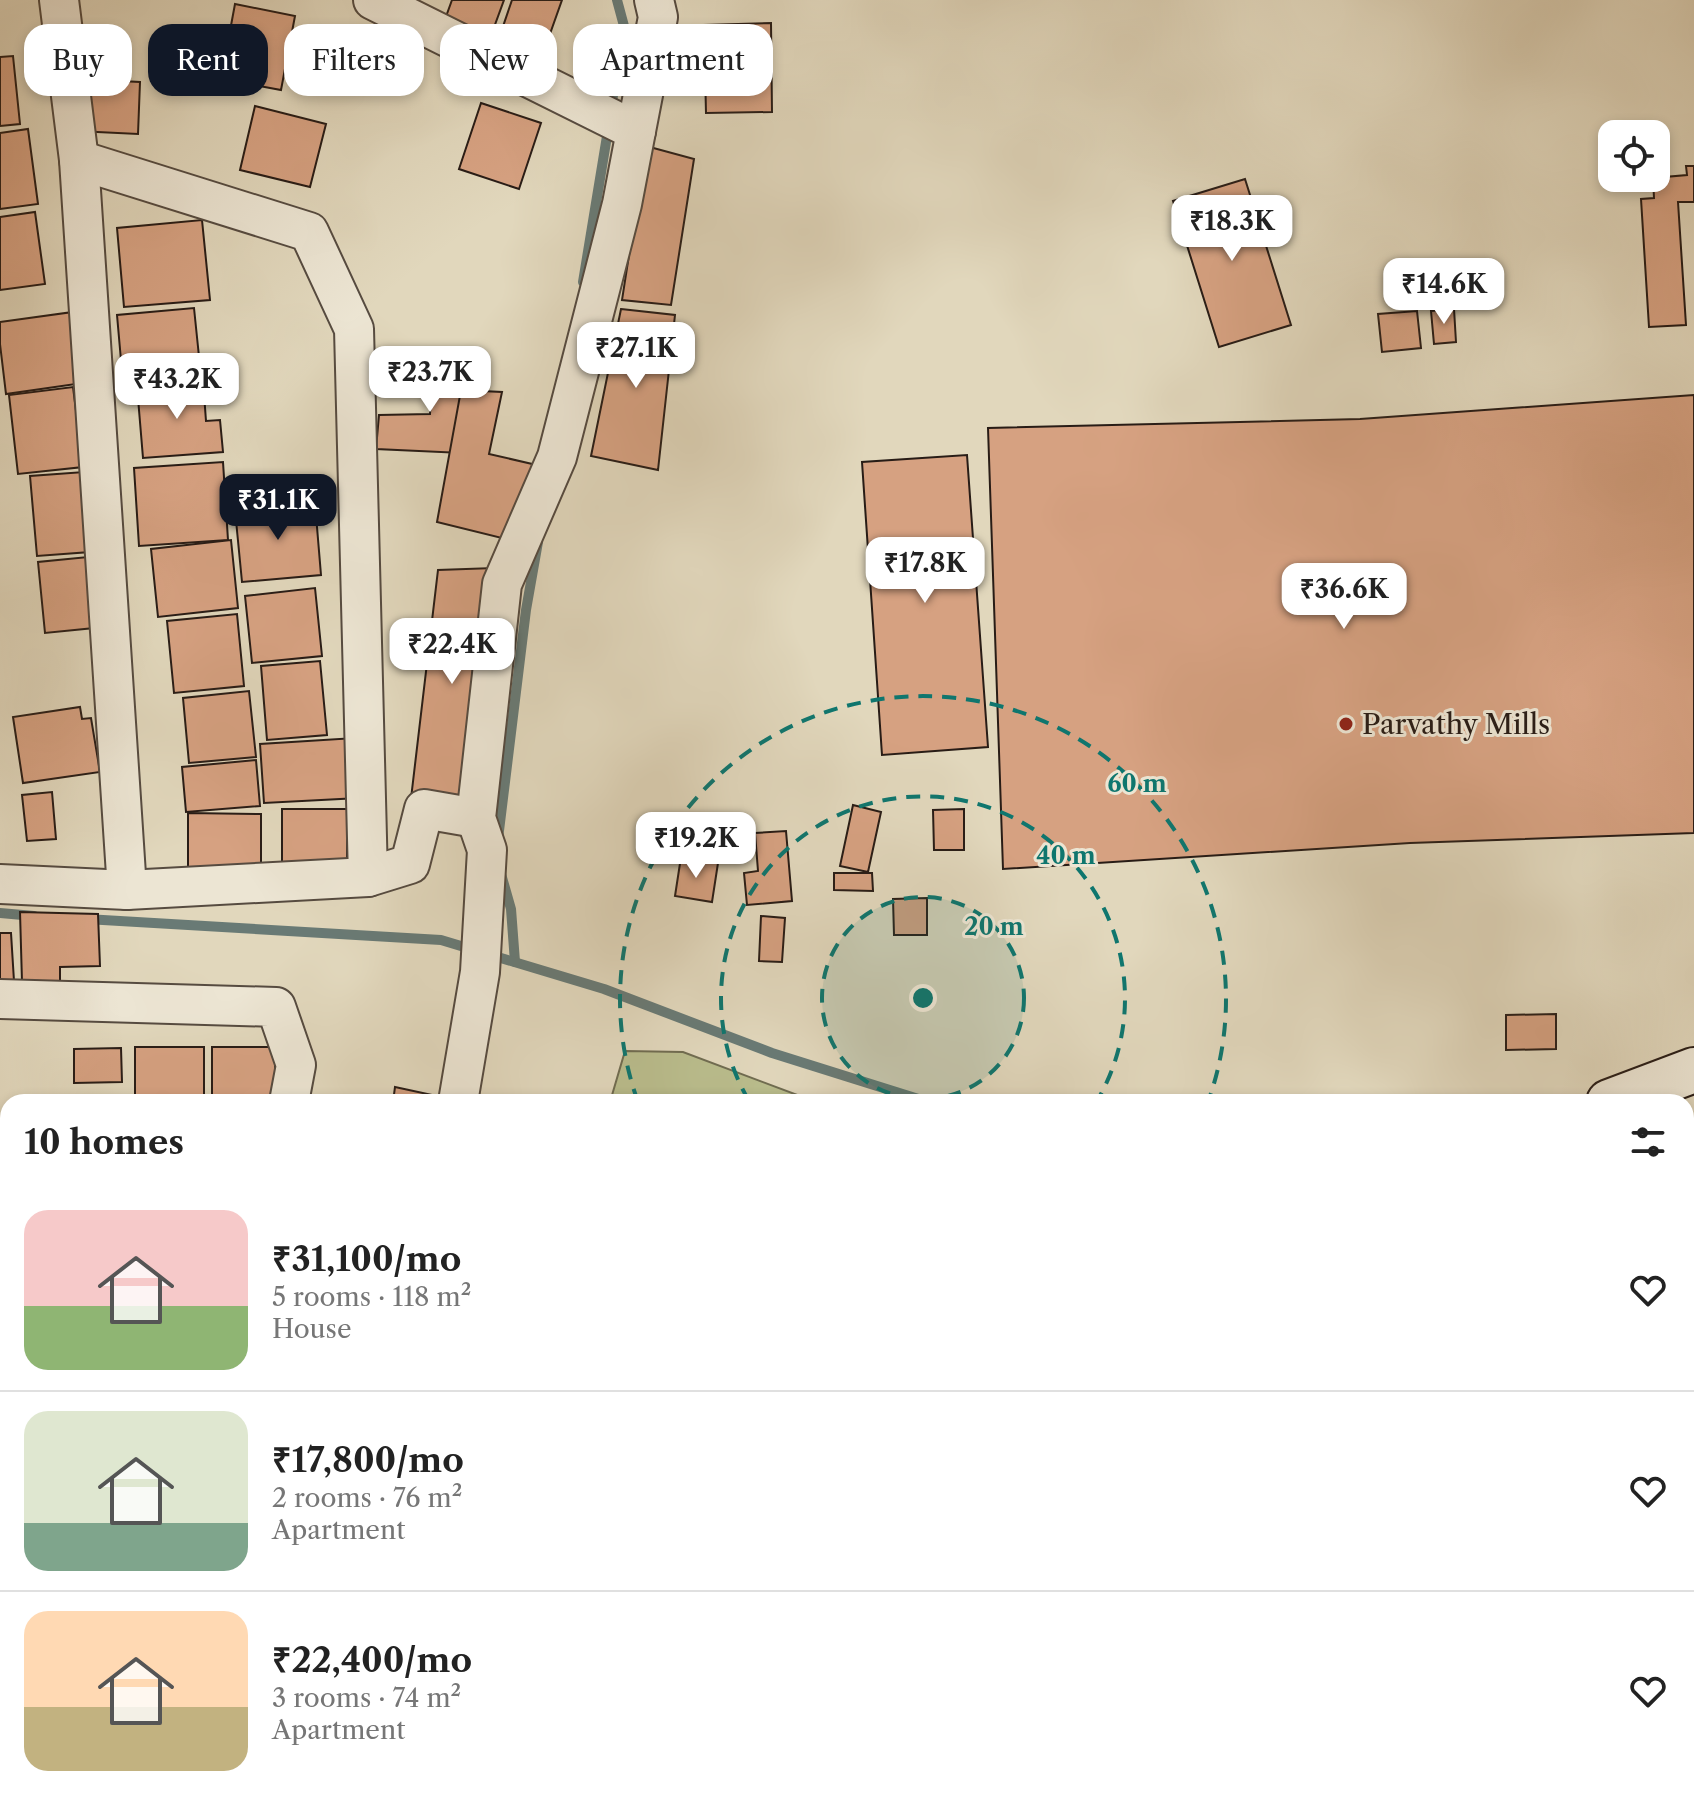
<!DOCTYPE html>
<html lang="en">
<head>
<meta charset="utf-8">
<style>
  body { margin:0; font-family:"Libre Caslon Text",serif; background:#f2f2f2; color:#222; height:100vh; display:flex; flex-direction:column; font-size:30px; white-space:nowrap }
  * { box-sizing:border-box; margin:0 }
  p { font-size:26px; color:#767676 }
  .icon { flex:none; width:44px; height:44px; fill:none; stroke:currentColor; stroke-width:2; stroke-linecap:round; stroke-linejoin:round }
  .map { position:relative; flex:1; overflow:hidden }
  .panel { position:absolute; left:0px; top:1094px; width:1694px; height:712px; display:flex; flex-direction:column; background:#fff; border-radius:24px 24px 0 0; box-shadow:0 4px 12px #0003 }
  .panel>* { flex:none }
  .guide { position:absolute; left:24px; top:24px; width:800px; height:72px; display:flex; gap:16px }
  .fabs { position:absolute; left:1598px; top:120px; display:grid; gap:16px }
  .fabs a { display:grid; place-items:center; width:72px; height:72px; border-radius:16px; background:#fff; box-shadow:0 4px 12px #0003; font-size:40px }
  .price { position:absolute; translate:-50% -68px; padding:0 18px; border-radius:16px; background:#fff; color:#222; font-size:26px; line-height:52px; filter:drop-shadow(0 2px 4px #0008) }
  .price::after { content:''; position:absolute; left:50%; top:48px; width:24px; height:18px; margin-left:-12px; background:inherit; clip-path:polygon(0 0,100% 0,50% 100%) }
  .price.current { background:#111827; color:#fff }
  ul { padding:0; list-style:none }
  li { display:flex; align-items:center; gap:24px; height:200px; padding:0 24px }
  li+li { border-top:2px solid #e0e0e0 }
  li span { display:grid; place-items:center; flex:none; width:224px; height:160px; border-radius:24px; color:#555 }
  li>.icon { margin-inline-start:auto }
  span .icon { width:96px; height:96px; fill:#fffc; stroke-width:1 }
  li b { font-size:34px }
  h2 { display:flex; justify-content:space-between; align-items:center; height:96px; padding:0 24px; font-size:34px }
  .chip { padding:0 28px; border-radius:24px; background:#fff; box-shadow:0 4px 12px #0003; font-size:28px; line-height:72px }
  .chip.current { background:#111827; color:#fff }
  .map>svg:first-child { display:block }
  .green { fill:#b9bc8c; stroke:#706c51; stroke-width:2 }
  .water { fill:#95b8b5; stroke:#697a75; stroke-width:2 }
  .lines { fill:none; stroke-linecap:round; stroke-linejoin:round }
  .stream { stroke:#697a75; stroke-width:10 }
  .building { fill:#d6a181; stroke:#281c16; stroke-width:2 }
  .minor-casing { stroke:#564b40; stroke-width:42 }
  .secondary-casing { stroke:#281c16; stroke-width:48 }
  .minor { stroke:#ece5d3; stroke-width:38 }
  .secondary { stroke:#ece5d3; stroke-width:44 }
  .ring { fill:none; stroke:#0f766e; stroke-width:4; stroke-dasharray:14 10 }
  .poi-dot { fill:#8f2418; stroke:#ece5d3; stroke-width:3 }
  .labels { text-anchor:middle; dominant-baseline:central; stroke-width:6; stroke-linejoin:round; paint-order:stroke }
  .poi-label { font-size:28px; fill:#281c16; stroke:#ece5d3; text-anchor:start }
  .centre { fill:#0f766e; stroke:#ece5d3; stroke-width:4 }
  .ring-label { font-size:24px; text-anchor:middle; font-weight:bold; fill:#0f766e; stroke:#ece5d3; stroke-width:6; stroke-linejoin:round; paint-order:stroke }
</style>
</head>
<body>
<div class="map">
<svg width="1694" height="1806" viewBox="0 0 1694 1806">
  <rect width="100%" height="100%" fill="#e1d7bc"/>
  <filter id="stains"><feTurbulence type="fractalNoise" baseFrequency=".0025" numOctaves="4"/><feColorMatrix values="0 0 0 0 .2 0 0 0 0 .09 0 0 0 0 .02 0 0 0 .5 -.17"/></filter>
  <radialGradient id="worn" r=".72"><stop offset=".6" stop-color="#630" stop-opacity="0"/><stop offset="1" stop-color="#630" stop-opacity=".3"/></radialGradient>
  <path class="green" d="M625,1051L683,1052L816,1102H610Z"/>
  <path class="water" d="M1694,1138V1806H949L939,1798H1686V1141Z"/>
  <g class="lines">
    <g class="stream">
      <path d="M611,108L624,26L617,0"/>
      <path d="M583,282L609,124"/>
      <path d="M498,839L526,610L538,542"/>
      <path d="M501,874L511,909L515,962"/>
      <path d="M0,913L34,916"/>
      <path d="M86,919L441,940L604,989L772,1053L928,1102"/>
    </g>
  </g>
  <g class="building">
    <path d="M452,0H504L489,41L443,25Z"/>
    <path d="M512,0H562L540,62L496,47Z"/>
    <path d="M235,4L295,16L281,90L221,79Z"/>
    <path d="M771,23L772,112L706,113L704,25Z"/>
    <path d="M13,56L20,124L0,126V57Z"/>
    <path d="M80,79L140,82L138,134L77,131Z"/>
    <path d="M481,103L541,123L519,189L459,169Z"/>
    <path d="M255,106L326,124L310,187L240,170Z"/>
    <path d="M28,129L38,204L0,209V133Z"/>
    <path d="M646,146L694,159L671,305L622,300Z"/>
    <path d="M1686,166H1694V202H1678L1686,325L1649,327L1641,199L1654,198L1653,178L1687,175Z"/>
    <path d="M1245,179L1291,325L1219,347L1173,201Z"/>
    <path d="M35,212L45,284L0,290V217Z"/>
    <path d="M202,220L210,300L124,307L117,228Z"/>
    <path d="M1448,268L1451,306L1425,308L1421,270Z"/>
    <path d="M194,308L201,376L123,383L117,315Z"/>
    <path d="M621,309L675,315L658,470L591,456Z"/>
    <path d="M1454,309L1456,342L1434,344L1431,311Z"/>
    <path d="M1417,311L1421,348L1382,352L1378,314Z"/>
    <path d="M73,312L83,383L6,394L0,344V322Z"/>
    <path d="M434,349H460L462,453L376,449L379,415L430,414Z"/>
    <path d="M203,380L206,421L220,420L223,452L143,458L137,386Z"/>
    <path d="M73,387L83,467L18,474L9,395Z"/>
    <path d="M461,390L502,392L489,454L541,466L526,544L437,522Z"/>
    <path d="M1694,395V833L1410,843L1003,869L988,428L1360,419Z"/>
    <path d="M967,455L988,747L882,755L862,462Z"/>
    <path d="M223,462L228,540L139,546L134,468Z"/>
    <path d="M84,472L90,552L37,556L30,476Z"/>
    <path d="M315,503L321,575L242,582L235,510Z"/>
    <path d="M231,540L238,608L158,617L151,549Z"/>
    <path d="M98,556L104,627L45,633L38,562Z"/>
    <path d="M494,568L466,799L410,807L438,570Z"/>
    <path d="M315,588L322,656L252,663L245,596Z"/>
    <path d="M237,614L244,686L174,693L167,621Z"/>
    <path d="M320,661L327,735L267,740L261,666Z"/>
    <path d="M249,691L256,757L189,763L183,698Z"/>
    <path d="M80,707L82,719L91,718L100,772L23,783L13,717Z"/>
    <path d="M355,738L359,798L264,803L260,744Z"/>
    <path d="M256,760L260,806L186,812L182,767Z"/>
    <path d="M52,792L56,839L27,841L22,795Z"/>
    <path d="M853,805L881,812L868,872L840,866Z"/>
    <rect x="282" y="809" width="65" height="58"/>
    <path d="M964,809V850H934L933,810Z"/>
    <path d="M188,813L261,814V867H188Z"/>
    <path d="M786,831L792,901L747,905L744,873L758,871L755,833Z"/>
    <path d="M681,857L718,863L712,902L675,896Z"/>
    <path d="M834,873H872L873,891L834,890Z"/>
    <path d="M927,898V935H894L893,899Z"/>
    <path d="M20,912L98,914L100,966L60,967V981L22,982Z"/>
    <path d="M761,916L785,918L782,962L759,961Z"/>
    <path d="M0,933H11L14,981L0,982Z"/>
    <path d="M1556,1014V1049L1506,1050V1015Z"/>
    <rect x="135" y="1047" width="69" height="55"/>
    <rect x="212" y="1047" width="63" height="55"/>
    <path d="M121,1048L122,1082L74,1083V1049Z"/>
    <path d="M395,1087L446,1098L445,1102H393Z"/>
    <path d="M55,1096L106,1101V1102H54Z"/>
    <path d="M8,1127V1180L0,1182V1130Z"/>
    <path d="M0,1330L8,1332V1407L0,1405Z"/>
    <path d="M8,1444V1481L0,1479Z"/>
    <path d="M0,1578L8,1584V1613L0,1622Z"/>
    <path d="M8,1637V1717L0,1723V1642Z"/>
    <path d="M117,1798H150L135,1806H122Z"/>
    <path d="M162,1798H179L184,1806H147Z"/>
  </g>
  <g class="lines">
    <g class="minor-casing">
      <g id="minor">
        <path d="M59,0L79,160L127,890"/>
        <path d="M373,0L636,131L622,204L557,457L502,584L476,818L487,850L482,937L480,972L458,1102"/>
        <path d="M636,131L658,17L654,0"/>
        <path d="M79,160L309,232L354,329L368,877"/>
        <path d="M0,884L127,890L368,877L410,864L424,809L476,818"/>
        <path d="M0,999L276,1007L296,1065L289,1102"/>
        <path d="M0,1294L8,1296"/>
        <path d="M0,1532L8,1542"/>
        <path d="M236,1798L240,1806"/>
        <path d="M324,1798L344,1806"/>
      </g>
    </g>
    <g class="secondary-casing">
      <g id="secondary">
        <path d="M1609,1102L1694,1070"/>
        <path d="M571,1806L581,1798"/>
      </g>
    </g>
    <use href="#minor" class="minor"/>
    <use href="#secondary" class="secondary"/>
  </g>
  <circle cx="923" cy="998" r="101" fill="#0f766e" fill-opacity=".12"/>
  <g class="ring">
    <circle cx="923" cy="998" r="101"/>
    <path d="M749 1101A202 202 0 1 1 1097 1101"/>
    <path d="M638 1102A303 303 0 1 1 1208 1102"/>
  </g>
  <circle class="poi-dot" cx="1346" cy="724" r="8"/>
  <g class="labels">
    <g class="poi-label">
      <text x="1362" y="724">Parvathy Mills</text>
    </g>
  </g>
  <circle cx="923" cy="998" r="12" class="centre"/>
  <g class="ring-label">
    <text x="1137" y="792">60 m</text>
    <text x="1066" y="864">40 m</text>
    <text x="994" y="935">20 m</text>
  </g>
  <rect width="100%" height="100%" filter="url(#stains)"/>
  <rect width="100%" height="100%" fill="url(#worn)"/>
</svg>
<div class="fabs">
<a><svg class="icon" aria-label="locate" viewBox="0 0 24 24"><circle cx="12" cy="12" r="6"/><path d="M12 2v4M12 18v4M2 12h4M18 12h4"/></svg></a>
</div>
<b class="price" style="left:1232px;top:263px">₹18.3K</b>
<b class="price" style="left:1444px;top:326px">₹14.6K</b>
<b class="price" style="left:636px;top:390px">₹27.1K</b>
<b class="price" style="left:430px;top:414px">₹23.7K</b>
<b class="price" style="left:177px;top:421px">₹43.2K</b>
<b class="price current" style="left:278px;top:542px">₹31.1K</b>
<b class="price" style="left:925px;top:605px">₹17.8K</b>
<b class="price" style="left:1344px;top:631px">₹36.6K</b>
<b class="price" style="left:452px;top:686px">₹22.4K</b>
<b class="price" style="left:696px;top:880px">₹19.2K</b>
<div class="guide">
<a class="chip">Buy</a>
<a class="chip current">Rent</a>
<a class="chip">Filters</a>
<a class="chip">New</a>
<a class="chip">Apartment</a>
</div>
<section class="panel">
<h2>10 homes<svg class="icon" aria-label="filters" viewBox="0 0 24 24"><path d="M4 7h16M4 17h16"/><circle cx="9" cy="7" r="2"/><circle cx="15" cy="17" r="2"/></svg></h2>
<ul>
<li><span style="background:linear-gradient(#f6c9c9 60%,#8fb573 0)"><svg class="icon" aria-label="home" viewBox="0 0 24 24"><path d="M3 11l9-7 9 7M6 9v11h12V9"/></svg></span><div><b>₹31,100/mo</b><p>5 rooms · 118 m²</p><p>House</p></div><svg class="icon" aria-label="heart" viewBox="0 0 24 24"><path d="M12 20l-8-8c-3-5 5-10 8-4 3-6 11-1 8 4z"/></svg></li>
<li><span style="background:linear-gradient(#dfe7d0 70%,#7fa58c 0)"><svg class="icon" aria-label="home" viewBox="0 0 24 24"><path d="M3 11l9-7 9 7M6 9v11h12V9"/></svg></span><div><b>₹17,800/mo</b><p>2 rooms · 76 m²</p><p>Apartment</p></div><svg class="icon" aria-label="heart" viewBox="0 0 24 24"><path d="M12 20l-8-8c-3-5 5-10 8-4 3-6 11-1 8 4z"/></svg></li>
<li><span style="background:linear-gradient(#ffd9b3 60%,#c2b280 0)"><svg class="icon" aria-label="home" viewBox="0 0 24 24"><path d="M3 11l9-7 9 7M6 9v11h12V9"/></svg></span><div><b>₹22,400/mo</b><p>3 rooms · 74 m²</p><p>Apartment</p></div><svg class="icon" aria-label="heart" viewBox="0 0 24 24"><path d="M12 20l-8-8c-3-5 5-10 8-4 3-6 11-1 8 4z"/></svg></li>
</ul>
</section>
</div>
</body>
</html>
